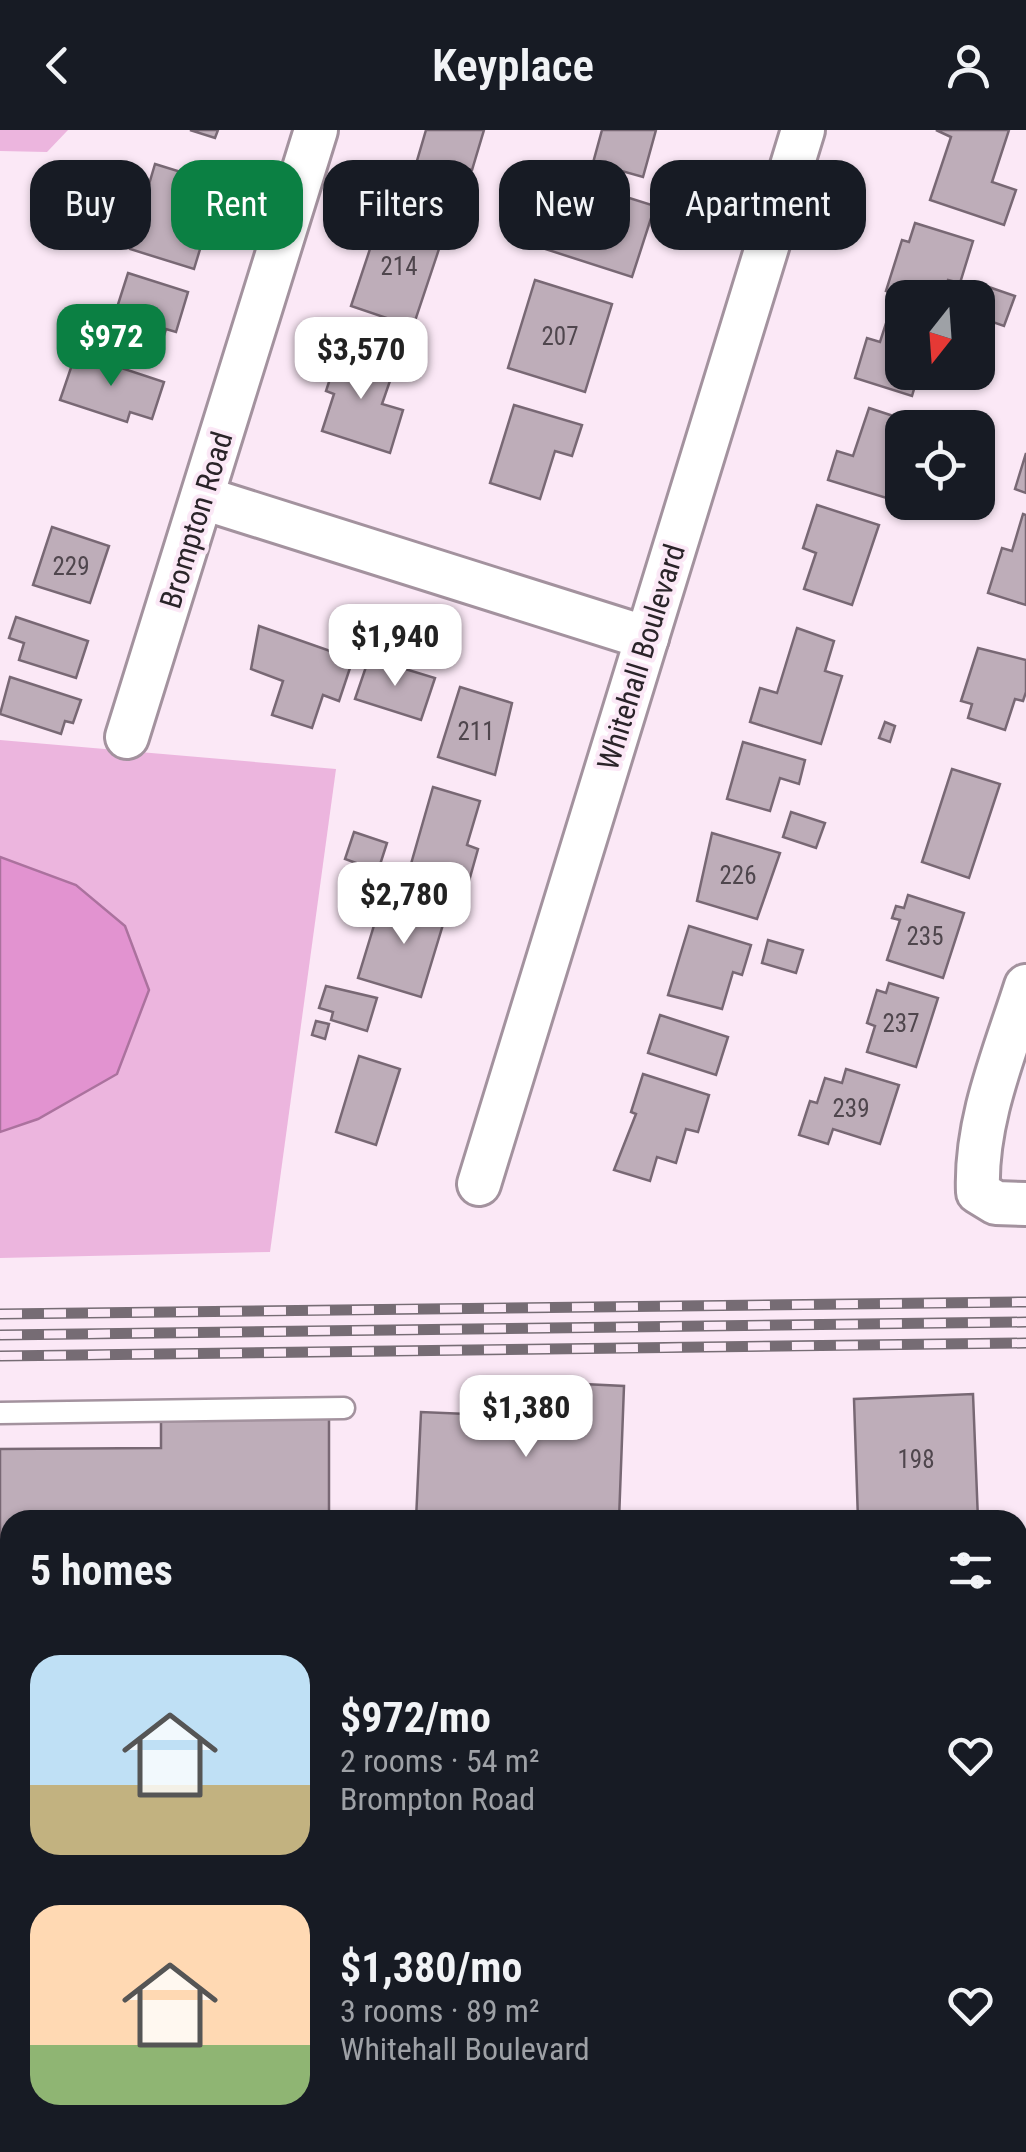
<!DOCTYPE html>
<html lang="en">
<head>
<meta charset="utf-8">
<style>
  body { margin:0; font-family:"Roboto Condensed",sans-serif; background:#242831; color:#f1f3f6; height:100vh; display:flex; flex-direction:column; font-size:38px; white-space:nowrap }
  * { box-sizing:border-box; margin:0 }
  p { font-size:32px; color:#9ea1a6 }
  .icon { flex:none; width:55px; height:55px; fill:none; stroke:currentColor; stroke-width:2; stroke-linecap:round; stroke-linejoin:round }
  .map { position:relative; flex:1; overflow:hidden }
  .side { position:absolute; left:0px; top:1380px; width:1028px; height:642px; display:flex; flex-direction:column; background:#171b24; border-radius:30px 30px 0 0; box-shadow:0 2px 8px #0004 }
  .side>* { flex:none }
  .top-card { position:absolute; left:30px; top:30px; width:968px; height:90px; display:flex; gap:20px }
  .needle { width:65px; rotate:197deg }
  .tools { position:absolute; left:885px; top:150px; display:grid; gap:20px }
  .tools a { display:grid; place-items:center; width:110px; height:110px; border-radius:20px; background:#171b24; box-shadow:0 2px 8px #0004; font-size:50px }
  .price { position:absolute; translate:-50% -85px; padding:0 22px; border-radius:20px; background:#fff; color:#222; font-size:32px; line-height:65px; filter:drop-shadow(0 2px 5px #0008) }
  .price::after { content:''; position:absolute; left:50%; top:60px; width:30px; height:22px; margin-left:-15px; background:inherit; clip-path:polygon(0 0,100% 0,50% 100%) }
  .price.active { background:#0b8043; color:#fff }
  ul { padding:0; list-style:none }
  li { display:flex; align-items:center; gap:30px; height:250px; padding:0 30px }
  li span { display:grid; place-items:center; flex:none; width:280px; height:200px; border-radius:30px; color:#555 }
  li>.icon { margin-inline-start:auto }
  span .icon { width:120px; height:120px; fill:#fffc; stroke-width:1 }
  li b { font-size:42px }
  h2 { display:flex; justify-content:space-between; align-items:center; height:120px; padding:0 30px; font-size:42px }
  .chip { padding:0 35px; border-radius:30px; background:#171b24; box-shadow:0 2px 8px #0004; font-size:35px; line-height:90px }
  .chip.active { background:#0b8043; color:#fff }
  header { display:flex; justify-content:space-between; align-items:center; height:130px; padding:0 30px; background:#171b24; font-size:45px; font-weight:600 }
  .map>svg:first-child { display:block }
  .green { fill:#ecb5de }
  .water { fill:#e293d0; stroke:#ab729e; stroke-width:2.5 }
  .building { fill:#beadb9; stroke:#786874; stroke-width:2.5 }
  .lines { fill:none; stroke-linecap:round; stroke-linejoin:round }
  .service-casing { stroke:#a3929e; stroke-width:25 }
  .minor-casing { stroke:#a3929e; stroke-width:48 }
  .service { stroke:#fff; stroke-width:20 }
  .minor { stroke:#fff; stroke-width:42 }
  .rail-casing { stroke:#766c74; stroke-width:11 }
  .rail { stroke:#fbe8f6; stroke-width:8; stroke-dasharray:22; stroke-linecap:butt }
  .labels { text-anchor:middle; dominant-baseline:central; stroke-width:8; stroke-linejoin:round; paint-order:stroke }
  .number-label { font-size:25px; fill:#4f464d }
  .street-label { font-size:30px; fill:#2a2429; stroke:#fbe8f6 }
</style>
</head>
<body>
<header><svg class="icon" aria-label="back" viewBox="0 0 24 24"><path d="M15 5l-7 7 7 7"/></svg>Keyplace<svg class="icon" aria-label="person" viewBox="0 0 24 24"><circle cx="12" cy="8" r="4"/><path d="M4 21q1-7 8-7t8 7"/></svg></header>
<div class="map">
<svg width="1026" height="2022" viewBox="0 0 1026 2022">
  <rect width="100%" height="100%" fill="#fbe8f6"/>
  <g class="green">
    <path d="M0,0H68L47,22L0,21Z"/>
    <path d="M0,610L336,639L270,1122L0,1128Z"/>
  </g>
  <path class="water" d="M0,727L76,755L125,796L149,860L117,944L38,989L0,1002Z"/>
  <g class="building">
    <path d="M190,0H218L215,8Z"/>
    <path d="M426,0H484L472,40L456,36L451,52L414,41Z"/>
    <path d="M602,0H656L643,47L593,33Z"/>
    <path d="M936,0H1009L992,52L1016,60L1004,95L930,70L951,7Z"/>
    <path d="M155,34L194,46L182,85L208,93L194,139L130,119Z"/>
    <path d="M591,56L655,76L632,147L536,116L549,75L581,85Z"/>
    <path d="M385,74L447,95L413,197L351,176Z"/>
    <path d="M915,93L973,111L960,153L948,150L942,168L907,167L886,161L902,110L909,112Z"/>
    <path d="M128,143L188,162L176,202L166,199L157,227L106,212Z"/>
    <path d="M535,150L612,174L585,262L508,238Z"/>
    <path d="M983,155L1015,166L1004,196L978,187Z"/>
    <path d="M889,184L902,188V242H919L912,266L855,248L867,208L880,212Z"/>
    <path d="M341,215L381,228L376,243L391,248L382,274L403,280L390,323L322,301L334,264L326,261Z"/>
    <path d="M76,223L164,252L152,289L130,282L127,292L60,270Z"/>
    <path d="M514,275L582,295L572,326L555,321L540,369L490,353Z"/>
    <path d="M869,278L930,298H902V342L893,370L828,350L837,321L853,326Z"/>
    <path d="M1026,323V363L1015,359Z"/>
    <path d="M902,365V372H918L915,381L899,376Z"/>
    <path d="M817,375L879,395L852,475L804,459L816,423L803,418Z"/>
    <path d="M1023,384L1026,385V475L988,463L1002,418L1012,421Z"/>
    <path d="M52,397L109,416L90,473L33,455Z"/>
    <path d="M16,487L88,511L76,548L19,530L24,513L9,508Z"/>
    <path d="M259,496L353,529L339,571L323,565L312,598L272,585L283,551L251,539Z"/>
    <path d="M797,498L834,511L825,541L842,546L821,614L750,592L760,558L777,563Z"/>
    <path d="M978,518L1026,530V562L1023,571L1015,569L1005,600L968,588L972,574L961,571Z"/>
    <path d="M369,528L435,548L421,590L355,569Z"/>
    <path d="M10,547L81,570L73,593L65,591L61,604L0,584Z"/>
    <path d="M460,557L512,573L495,645L438,627Z"/>
    <path d="M885,592L895,596L890,612L879,608Z"/>
    <path d="M743,612L805,630L799,654L780,648L770,681L727,669Z"/>
    <path d="M952,639L1000,654L969,748L922,732Z"/>
    <path d="M433,657L480,671L467,715L478,719L469,751L411,734Z"/>
    <path d="M791,682L825,693L816,718L783,707Z"/>
    <path d="M354,702L387,713L378,741L345,729Z"/>
    <path d="M712,703L780,723L757,789L697,771Z"/>
    <path d="M908,765L964,783L943,848L887,830L900,790L892,788L896,776L904,778Z"/>
    <path d="M407,766L448,778L421,867L358,848L379,779L401,786Z"/>
    <path d="M689,796L751,815L742,845L733,842L722,879L668,865Z"/>
    <path d="M768,810L803,820L796,843L762,833Z"/>
    <path d="M889,853L938,868L916,937L867,922L875,896L867,893L877,860L886,863Z"/>
    <path d="M326,856L377,868L367,901L331,890L333,882L319,878Z"/>
    <path d="M660,885L728,907L716,945L648,923Z"/>
    <path d="M316,891L329,894L325,909L312,905Z"/>
    <path d="M359,926L400,939L376,1015L336,1002Z"/>
    <path d="M846,939L899,955L880,1014L833,999L828,1014L799,1005L810,971L817,973L825,948L842,953Z"/>
    <path d="M643,944L709,965L698,1002L686,999L676,1033L657,1027L650,1051L614,1040L636,984L631,982Z"/>
    <path d="M542,1252L624,1256L619,1390H416L421,1282L540,1287Z"/>
    <path d="M973,1264L978,1390H858L854,1269Z"/>
    <path d="M329,1285V1390H10V1786H0V1319L161,1318V1286Z"/>
    <rect x="1018" y="1516" width="8" height="254"/>
    <path d="M0,1890H10V2012H99V2022H0Z"/>
    <path d="M1018,1909H1026V2022H740V2012H1018Z"/>
    <rect x="107" y="2012" width="261" height="10"/>
    <rect x="526" y="2012" width="78" height="10"/>
  </g>
  <g class="lines">
    <g class="service-casing">
      <path id="service" d="M0,1283L344,1278"/>
    </g>
    <g class="minor-casing">
      <g id="minor">
        <path d="M203,368L647,508"/>
        <path d="M127,607L316,0"/>
        <path d="M1026,856C1005,922 975,991 978,1062L996,1073L1026,1074"/>
        <path d="M479,1054L803,0"/>
        <path d="M1018,1442H1026"/>
        <path d="M1018,1833H1026"/>
        <path d="M0,1841H10"/>
        <path d="M670,2012V2022"/>
      </g>
    </g>
    <use href="#service" class="service"/>
    <use href="#minor" class="minor"/>
    <g class="rail-casing">
      <g id="rail">
        <path d="M0,1184L1026,1172"/>
        <path d="M0,1205L1026,1192"/>
        <path d="M0,1226L1026,1213"/>
      </g>
    </g>
    <use href="#rail" class="rail"/>
  </g>
  <g class="labels">
    <g class="number-label">
      <text x="399" y="136">214</text>
      <text x="560" y="206">207</text>
      <text x="71" y="436">229</text>
      <text x="476" y="601">211</text>
      <text x="738" y="745">226</text>
      <text x="925" y="806">235</text>
      <text x="901" y="893">237</text>
      <text x="851" y="978">239</text>
      <text x="916" y="1329">198</text>
    </g>
    <g class="street-label">
      <text transform="translate(196 390) rotate(-73)">Brompton Road</text>
      <text transform="translate(641 527) rotate(-73)">Whitehall Boulevard</text>
    </g>
  </g>
</svg>
<div class="tools">
<a><svg class="needle" viewBox="-14 -14 28 28"><path d="M0-13l5 13h-10z" fill="#e53935"/><path d="M0 13l5-13h-10z" fill="#9ea1a6"/></svg></a>
<a><svg class="icon" aria-label="locate" viewBox="0 0 24 24"><circle cx="12" cy="12" r="6"/><path d="M12 2v4M12 18v4M2 12h4M18 12h4"/></svg></a>
</div>
<b class="price active" style="left:111px;top:259px">$972</b>
<b class="price" style="left:361px;top:272px">$3,570</b>
<b class="price" style="left:395px;top:559px">$1,940</b>
<b class="price" style="left:404px;top:817px">$2,780</b>
<b class="price" style="left:526px;top:1330px">$1,380</b>
<div class="top-card">
<a class="chip">Buy</a>
<a class="chip active">Rent</a>
<a class="chip">Filters</a>
<a class="chip">New</a>
<a class="chip">Apartment</a>
</div>
<section class="side">
<h2>5 homes<svg class="icon" aria-label="filters" viewBox="0 0 24 24"><path d="M4 7h16M4 17h16"/><circle cx="9" cy="7" r="2"/><circle cx="15" cy="17" r="2"/></svg></h2>
<ul>
<li><span style="background:linear-gradient(#bfe0f5 65%,#c2b280 0)"><svg class="icon" aria-label="home" viewBox="0 0 24 24"><path d="M3 11l9-7 9 7M6 9v11h12V9"/></svg></span><div><b>$972/mo</b><p>2 rooms · 54 m²</p><p>Brompton Road</p></div><svg class="icon" aria-label="heart" viewBox="0 0 24 24"><path d="M12 20l-8-8c-3-5 5-10 8-4 3-6 11-1 8 4z"/></svg></li>
<li><span style="background:linear-gradient(#ffd9b3 70%,#8fb573 0)"><svg class="icon" aria-label="home" viewBox="0 0 24 24"><path d="M3 11l9-7 9 7M6 9v11h12V9"/></svg></span><div><b>$1,380/mo</b><p>3 rooms · 89 m²</p><p>Whitehall Boulevard</p></div><svg class="icon" aria-label="heart" viewBox="0 0 24 24"><path d="M12 20l-8-8c-3-5 5-10 8-4 3-6 11-1 8 4z"/></svg></li>
</ul>
</section>
</div>
</body>
</html>
